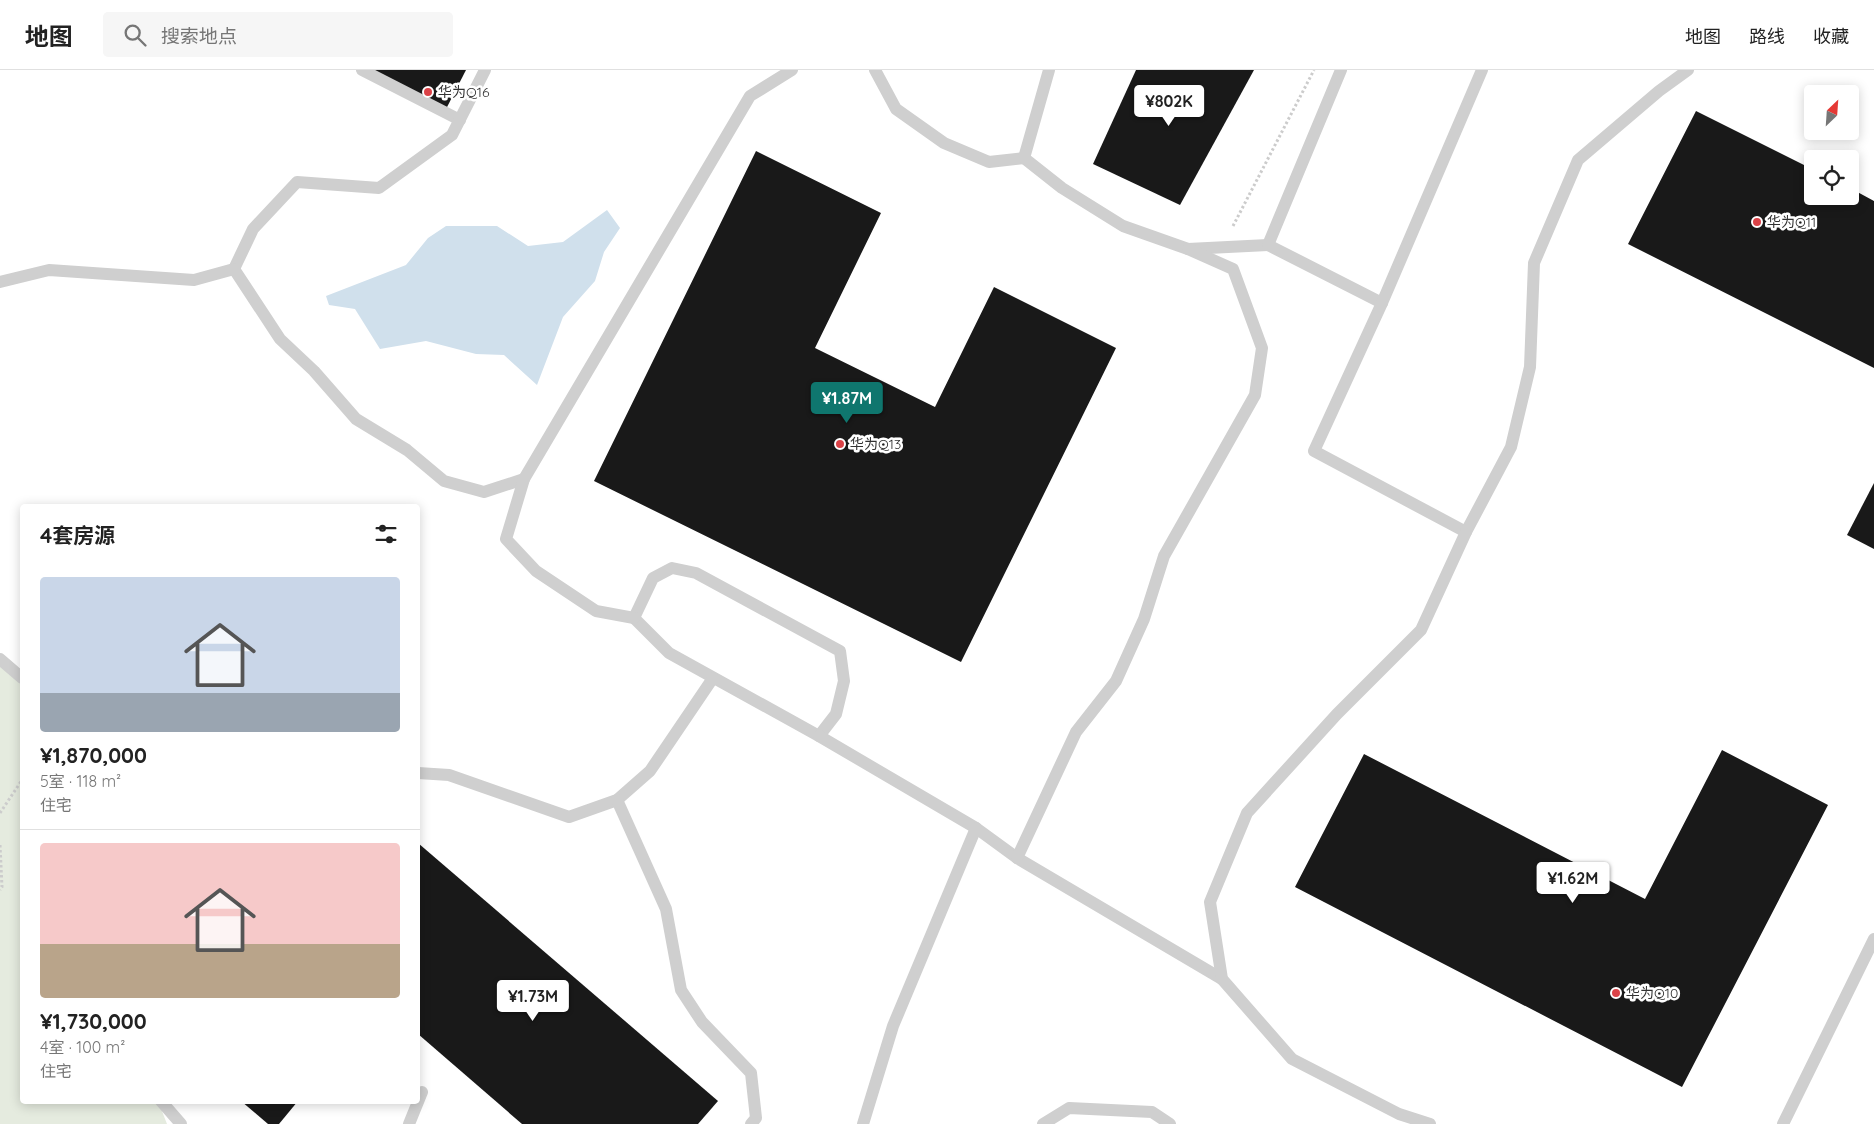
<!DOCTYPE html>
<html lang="zh">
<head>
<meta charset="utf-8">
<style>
  body { margin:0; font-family:Quicksand,"Noto Sans SC",sans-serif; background:#f6f6f6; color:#222; height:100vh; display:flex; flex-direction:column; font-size:19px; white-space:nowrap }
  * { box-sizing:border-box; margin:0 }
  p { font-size:16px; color:#767676 }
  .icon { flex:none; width:28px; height:28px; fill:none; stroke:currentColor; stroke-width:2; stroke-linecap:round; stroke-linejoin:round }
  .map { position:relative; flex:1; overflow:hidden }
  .side { position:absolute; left:20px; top:434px; width:400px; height:600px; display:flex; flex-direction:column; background:#fff; border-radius:5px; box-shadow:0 2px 12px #0003 }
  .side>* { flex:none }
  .needle { width:32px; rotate:25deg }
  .tools { position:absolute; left:1804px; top:15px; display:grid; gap:10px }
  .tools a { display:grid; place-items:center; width:55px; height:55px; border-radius:5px; background:#fff; box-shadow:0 2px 12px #0003; font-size:25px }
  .price { position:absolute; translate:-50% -42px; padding:0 11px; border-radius:5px; background:#fff; color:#222; font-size:16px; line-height:32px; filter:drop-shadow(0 1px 2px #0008) }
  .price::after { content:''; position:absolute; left:50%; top:30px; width:15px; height:11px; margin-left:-8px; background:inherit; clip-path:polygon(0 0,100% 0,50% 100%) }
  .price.selected { background:#0f766e; color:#fff }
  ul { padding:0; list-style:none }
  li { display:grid; align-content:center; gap:10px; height:265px; padding:0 20px }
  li+li { border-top:1px solid #e0e0e0 }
  li span { display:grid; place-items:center; height:155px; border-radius:5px; color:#555 }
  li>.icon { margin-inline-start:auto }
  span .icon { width:90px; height:90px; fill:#fffc; stroke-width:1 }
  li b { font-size:21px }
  h2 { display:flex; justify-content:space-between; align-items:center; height:60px; padding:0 20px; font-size:21px }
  header { display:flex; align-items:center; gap:30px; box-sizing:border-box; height:70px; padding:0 25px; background:#fff; border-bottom:1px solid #e0e0e0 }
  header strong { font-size:24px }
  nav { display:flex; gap:28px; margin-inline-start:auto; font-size:18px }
  .search { width:350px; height:45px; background:#f6f6f6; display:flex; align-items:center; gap:12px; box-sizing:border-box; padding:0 18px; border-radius:5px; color:#767676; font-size:19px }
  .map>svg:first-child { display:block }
  .green { fill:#e5ebdf }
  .water { fill:#d0e0ec }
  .building { fill:#191919 }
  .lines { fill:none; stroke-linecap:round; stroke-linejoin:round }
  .path { stroke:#ccc; stroke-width:3; stroke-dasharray:2.5 2.5; stroke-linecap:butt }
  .service { stroke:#cfcfcf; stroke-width:12 }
  .poi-dot { fill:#db4247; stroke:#fff; stroke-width:2 }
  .labels { text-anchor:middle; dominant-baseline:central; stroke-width:5; stroke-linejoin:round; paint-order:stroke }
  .poi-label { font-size:14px; fill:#323232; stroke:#fff; text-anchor:start }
</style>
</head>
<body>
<header>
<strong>地图</strong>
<div class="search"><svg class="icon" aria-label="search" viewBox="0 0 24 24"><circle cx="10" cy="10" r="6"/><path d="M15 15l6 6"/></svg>搜索地点</div>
<nav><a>地图</a><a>路线</a><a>收藏</a></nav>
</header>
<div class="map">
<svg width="1874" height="1054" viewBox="0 0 1874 1054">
  <rect width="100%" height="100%" fill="#fff"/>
  <path class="green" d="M0,589L22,608V1031H158L167,1054H0Z"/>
  <path class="water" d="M607,140L620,158L604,182L595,211L563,247L537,315L504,285L476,284L426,271L380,279L355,239L329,235L326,226L406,195L428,168L446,156H497L528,176L563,172Z"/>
  <g class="building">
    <path d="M360,0H466L444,43Z"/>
    <path d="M1136,0H1254L1180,135L1093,94Z"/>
    <path d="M1696,41L1812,99V126H1850V118L1874,131V298L1628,174Z"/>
    <path d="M756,81L881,143L815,278L935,337L994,217L1116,278L961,592L594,411Z"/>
    <path d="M1874,413V479L1847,465Z"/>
    <path d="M1722,680L1828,735L1682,1017L1295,817L1364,684L1645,829Z"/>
    <path d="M418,773L718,1031L698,1054H522L418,964Z"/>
    <path d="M241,1031H298L279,1054H268Z"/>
  </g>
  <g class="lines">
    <g class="path">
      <path d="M1233,156L1314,0"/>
      <path d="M0,743L22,710"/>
      <path d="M0,775L2,817L0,820"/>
    </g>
    <g class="service">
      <path d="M362,0L460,50"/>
      <path d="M875,0L896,39L944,73L989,92L1024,88"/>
      <path d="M1049,0L1024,88L1062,118L1123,156L1188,179L1268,175"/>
      <path d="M1341,0L1268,175L1382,233"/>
      <path d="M234,199L253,159L297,112L379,118L452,65L485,0"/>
      <path d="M0,212L49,200L194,210L234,199L280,269L314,301L356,349L407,380L444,411L484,422L524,409"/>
      <path d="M1466,462L1314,381L1382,233L1482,0"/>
      <path d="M672,498L696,503L840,581L844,611L836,644L819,666L669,583L634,548L653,508Z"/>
      <path d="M634,548L596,541L536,501L506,469L524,409L750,26L792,0"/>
      <path d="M0,589L22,608"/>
      <path d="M819,666L976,758L1017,788L1222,909"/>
      <path d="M418,703L449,705L569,747L617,730L650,701L713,608"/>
      <path d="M617,730L666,839L681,920L702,952L751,1003L756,1048L751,1054"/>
      <path d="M1017,788L1076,662L1116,611L1144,549L1164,486L1255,325L1262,278L1233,199L1188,179"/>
      <path d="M161,1031L181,1054"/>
      <path d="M409,1054L422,1022"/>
      <path d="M863,1054L893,956L976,758"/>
      <path d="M1043,1054L1069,1038L1152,1042L1170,1054"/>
      <path d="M1430,1054L1399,1044L1292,989L1222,909L1210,832L1247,743L1337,644L1421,560L1466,462L1511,377L1530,297L1534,193L1578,90L1659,21L1688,0"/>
      <path d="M1783,1054L1874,869"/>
    </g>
  </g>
  <g class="poi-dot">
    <circle cx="428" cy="22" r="5"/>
    <circle cx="1757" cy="152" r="5"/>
    <circle cx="840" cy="374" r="5"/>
    <circle cx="1616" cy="923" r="5"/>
  </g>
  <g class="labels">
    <g class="poi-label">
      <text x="438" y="22">华为Q16</text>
      <text x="1767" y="152">华为Q11</text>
      <text x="850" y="374">华为Q13</text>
      <text x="1626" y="923">华为Q10</text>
    </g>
  </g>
</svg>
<div class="tools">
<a><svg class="needle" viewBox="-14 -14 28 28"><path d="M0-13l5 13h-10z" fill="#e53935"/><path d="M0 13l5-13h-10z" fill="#767676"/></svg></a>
<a><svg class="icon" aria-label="locate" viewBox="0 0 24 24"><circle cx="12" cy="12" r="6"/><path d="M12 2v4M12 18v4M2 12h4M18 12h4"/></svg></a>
</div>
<b class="price" style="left:1169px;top:57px">¥802K</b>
<b class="price selected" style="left:847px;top:354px">¥1.87M</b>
<b class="price" style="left:1573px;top:834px">¥1.62M</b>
<b class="price" style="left:533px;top:952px">¥1.73M</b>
<section class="side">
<h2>4套房源<svg class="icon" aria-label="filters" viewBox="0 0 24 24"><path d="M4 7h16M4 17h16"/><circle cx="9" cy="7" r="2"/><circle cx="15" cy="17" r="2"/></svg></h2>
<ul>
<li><span style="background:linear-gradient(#c9d6e8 75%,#9aa5b1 0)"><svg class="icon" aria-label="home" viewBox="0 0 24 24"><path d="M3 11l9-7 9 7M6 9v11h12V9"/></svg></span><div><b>¥1,870,000</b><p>5室 · 118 m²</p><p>住宅</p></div></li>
<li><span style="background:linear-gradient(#f6c9c9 65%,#b9a48a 0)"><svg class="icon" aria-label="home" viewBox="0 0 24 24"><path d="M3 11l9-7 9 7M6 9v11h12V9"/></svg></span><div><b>¥1,730,000</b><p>4室 · 100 m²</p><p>住宅</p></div></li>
</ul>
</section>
</div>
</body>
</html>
